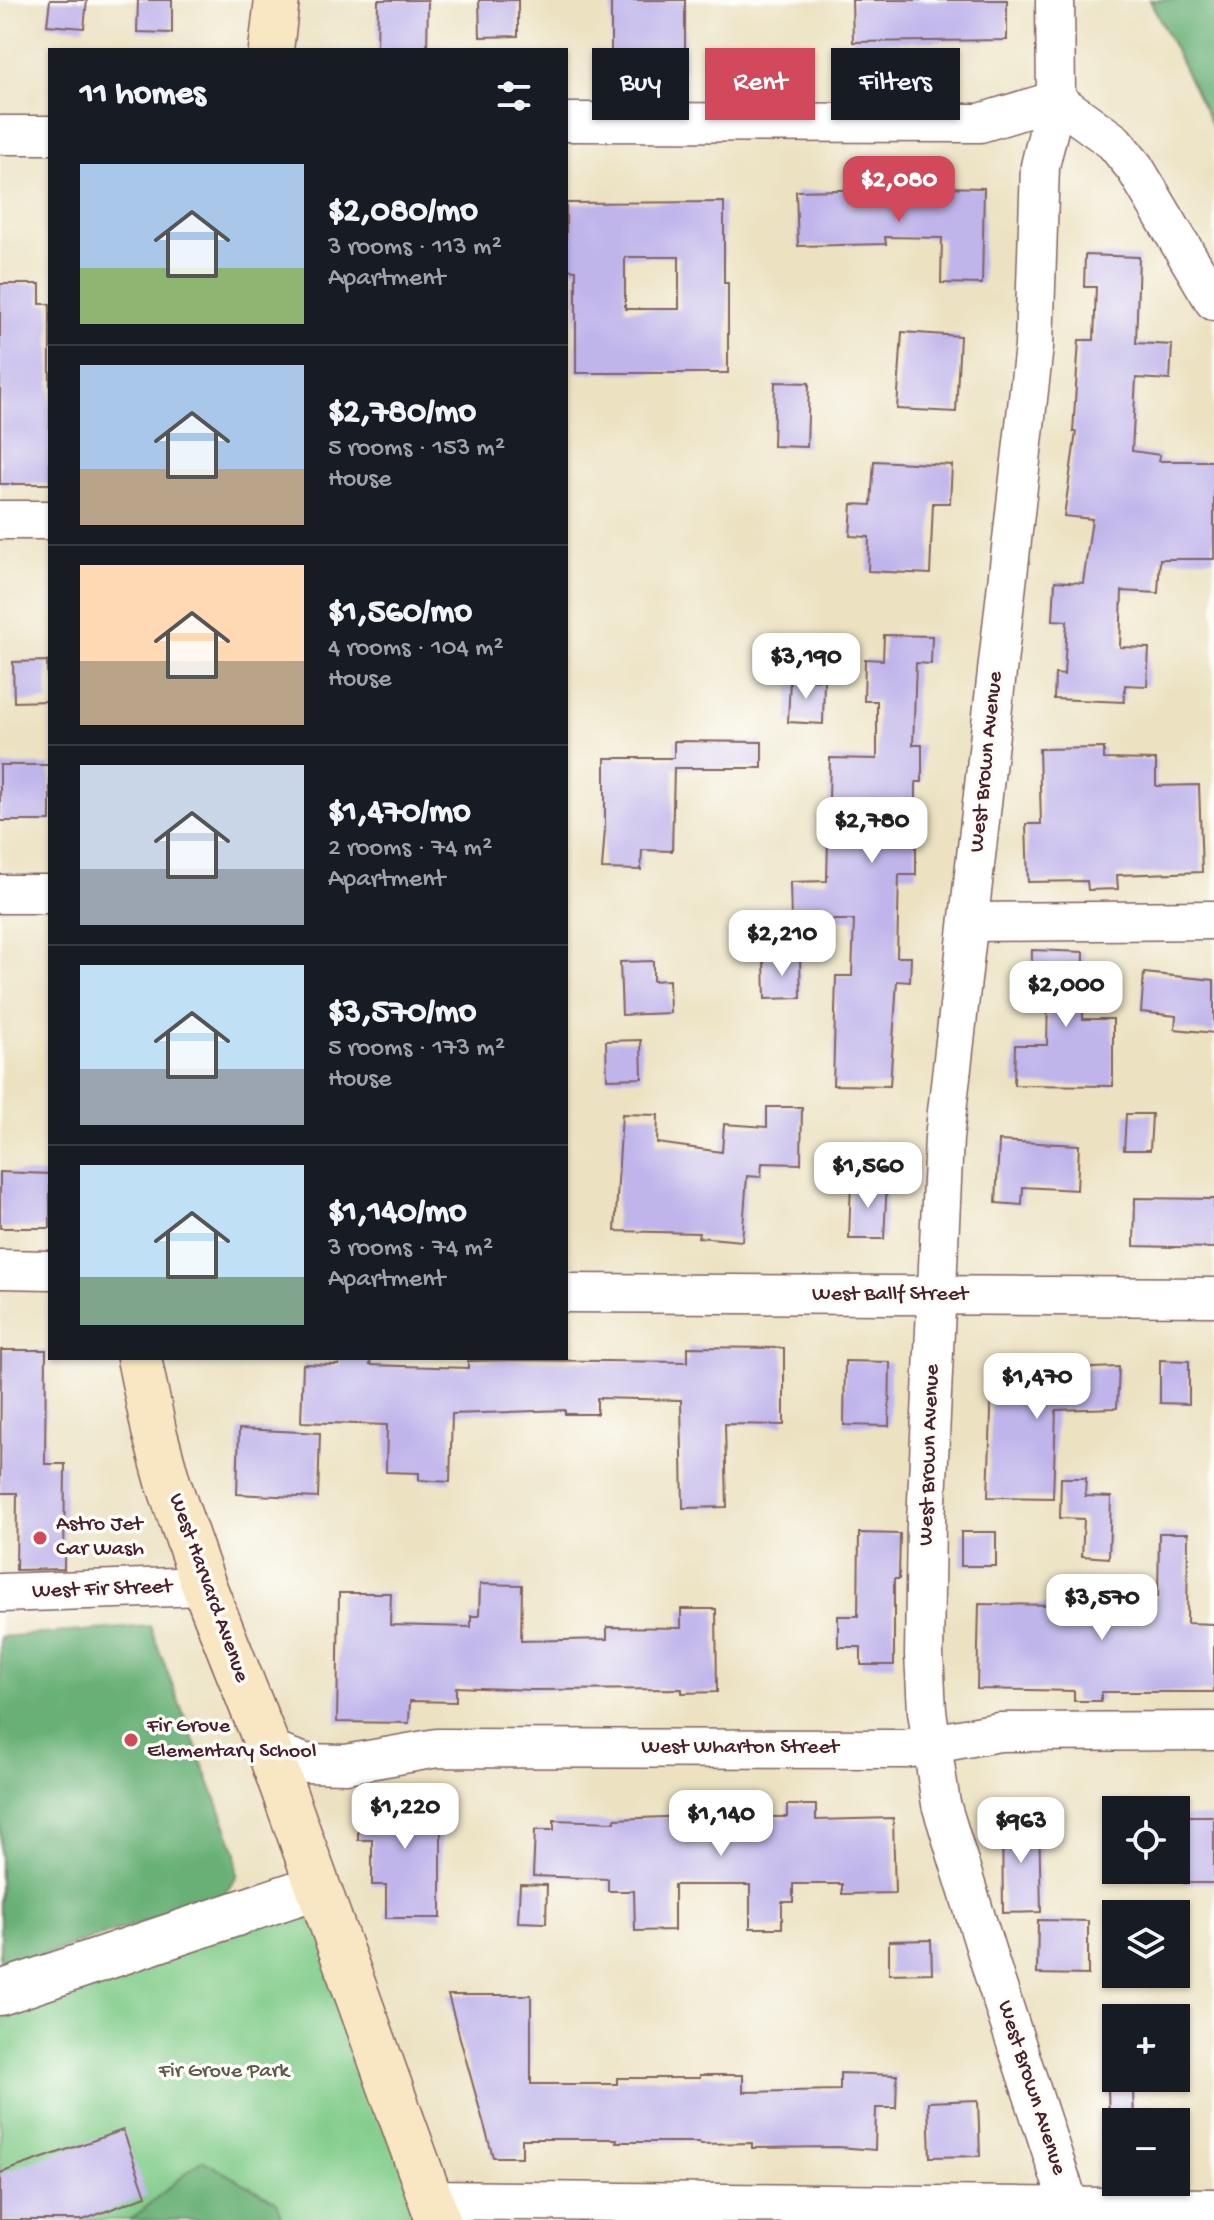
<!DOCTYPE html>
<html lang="en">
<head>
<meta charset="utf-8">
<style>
  body { margin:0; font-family:"Gochi Hand",sans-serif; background:#20242c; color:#f1f3f6; height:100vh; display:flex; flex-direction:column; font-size:30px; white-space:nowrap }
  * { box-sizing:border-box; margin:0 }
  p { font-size:26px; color:#9ea1a6 }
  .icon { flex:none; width:44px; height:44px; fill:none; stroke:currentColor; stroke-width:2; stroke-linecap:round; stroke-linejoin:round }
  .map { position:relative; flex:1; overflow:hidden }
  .sheet { position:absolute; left:48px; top:48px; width:520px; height:1312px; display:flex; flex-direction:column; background:#171b24; border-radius:0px; box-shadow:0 2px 6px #0004 }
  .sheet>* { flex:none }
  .banner { position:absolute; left:592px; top:48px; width:502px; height:72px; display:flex; gap:16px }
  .buttons { position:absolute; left:1102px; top:1796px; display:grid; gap:16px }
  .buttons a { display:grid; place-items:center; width:88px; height:88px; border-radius:0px; background:#171b24; box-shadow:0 2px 6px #0004; font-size:40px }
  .price { position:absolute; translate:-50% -68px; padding:0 18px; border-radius:16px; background:#fff; color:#222; font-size:26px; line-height:52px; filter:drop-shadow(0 2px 4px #0008) }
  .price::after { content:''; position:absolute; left:50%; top:48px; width:24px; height:18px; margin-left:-12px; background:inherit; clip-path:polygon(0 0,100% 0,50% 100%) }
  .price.selected { background:#d1495b; color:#fff }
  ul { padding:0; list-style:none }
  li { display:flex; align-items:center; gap:24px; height:200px; padding:0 32px }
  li+li { border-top:2px solid #363941 }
  li span { display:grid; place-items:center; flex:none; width:224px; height:160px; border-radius:0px; color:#555 }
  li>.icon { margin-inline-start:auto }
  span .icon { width:96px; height:96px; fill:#fffc; stroke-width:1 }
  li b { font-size:34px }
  h2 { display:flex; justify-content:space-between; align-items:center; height:96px; padding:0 32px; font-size:34px }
  .tag { padding:0 28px; border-radius:0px; background:#171b24; box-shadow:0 2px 6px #0004; font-size:28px; line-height:72px }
  .tag.selected { background:#d1495b; color:#fff }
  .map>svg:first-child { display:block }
  .green { fill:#81cc8a; stroke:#66765a; stroke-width:2 }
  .forest { fill:#68b076; stroke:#596850; stroke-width:2 }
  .building { fill:#bfb5eb; fill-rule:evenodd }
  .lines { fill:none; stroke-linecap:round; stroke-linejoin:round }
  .minor-casing { stroke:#836360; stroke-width:41 }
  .tertiary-casing { stroke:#836360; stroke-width:47 }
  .secondary-casing { stroke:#836360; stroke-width:47 }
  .minor { stroke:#fff; stroke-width:38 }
  .tertiary { stroke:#fff; stroke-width:44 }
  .secondary { stroke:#f9e7c3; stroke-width:44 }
  .poi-dot { fill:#d1495b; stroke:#fdfcf7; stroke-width:3 }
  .labels { text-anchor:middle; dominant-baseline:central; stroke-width:7; stroke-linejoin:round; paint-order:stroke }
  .street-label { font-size:22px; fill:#4a1f2b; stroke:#fdfcf7 }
  .poi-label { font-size:22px; fill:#4a1f2b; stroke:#fdfcf7; text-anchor:start }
  .park-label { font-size:22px; fill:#5d5c4c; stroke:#fdfcf7 }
</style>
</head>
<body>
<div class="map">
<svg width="1214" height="2220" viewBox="0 0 1214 2220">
  <rect width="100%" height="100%" fill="#fdfcf7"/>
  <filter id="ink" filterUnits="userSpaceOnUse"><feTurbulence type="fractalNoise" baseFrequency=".0125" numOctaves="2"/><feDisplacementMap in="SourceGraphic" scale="16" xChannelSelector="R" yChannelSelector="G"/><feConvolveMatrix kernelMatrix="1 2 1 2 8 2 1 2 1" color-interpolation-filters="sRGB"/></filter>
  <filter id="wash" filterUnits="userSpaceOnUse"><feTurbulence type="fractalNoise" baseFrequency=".006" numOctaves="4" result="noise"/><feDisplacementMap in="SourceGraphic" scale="32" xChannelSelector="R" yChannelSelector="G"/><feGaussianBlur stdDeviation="1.8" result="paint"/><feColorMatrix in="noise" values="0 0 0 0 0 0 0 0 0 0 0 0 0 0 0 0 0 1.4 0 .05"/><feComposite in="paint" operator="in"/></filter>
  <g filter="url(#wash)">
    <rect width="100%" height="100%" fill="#ece2c2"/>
    <path class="green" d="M316,1887L438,2220H0V1991Z"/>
    <g class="forest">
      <path d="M1150,0H1214V129Z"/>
      <path d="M150,1626L236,1852L237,1877L223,1896L0,1969V1637Z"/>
      <path d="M202,2160L277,2202L283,2220H130Z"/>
    </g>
    <g id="blocks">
      <g class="building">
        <path d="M50,0H87L84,28L47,25Z"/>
        <path d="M138,0H172V33L137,32Z"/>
        <path d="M378,0H428L427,50H377Z"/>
        <path d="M479,0H518V36L480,37Z"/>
        <rect x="611" y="0" width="74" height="71"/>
        <path d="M852,0H1007V40L853,42Z"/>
        <path d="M937,187L984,188L982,284L941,283L942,238L885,237L886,244L798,246L796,191L884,189L885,198L937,199Z"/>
        <path d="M724,202V283H728V373H576V270L566,269V203ZM625,257H679V309H625Z"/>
        <path d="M1085,255L1139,257L1136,343L1172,345L1170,380L1136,378L1132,451L1160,455L1159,461H1214V559H1160L1158,593L1122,591L1120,647L1149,648L1147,686L1125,685L1124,702L1054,699L1055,674L1064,675L1067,621L1053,620L1055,581L1083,583L1092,519L1064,516L1076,432H1073L1079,340H1094L1096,287H1084Z"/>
        <path d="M0,284H40V304H50V484H0Z"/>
        <path d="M902,332L960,336L956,412L897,409Z"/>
        <path d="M775,382L809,383L807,447L773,446Z"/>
        <path d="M874,461L952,465L950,503H933L930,574L868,571L869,537L850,536L852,504L871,505Z"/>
        <path d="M884,635L932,636L931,664L916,663L913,745H922V782H916V875H899L897,957H911L910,982L897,981L890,1086L833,1085L836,976H852L854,920H791L790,882L827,881L830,758L877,759V701H864L865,659L883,660Z"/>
        <path d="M47,661L48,701L14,702L13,662Z"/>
        <path d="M790,678L824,680L823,724L788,722Z"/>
        <path d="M674,741L762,742V768H674L672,851L642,850L641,870L602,869L605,828V758H674Z"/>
        <path d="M1104,748V759L1156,760V786L1199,785L1202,872L1117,875L1118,889L1088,890L1087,881L1028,882L1026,824H1041L1039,749Z"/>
        <rect x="0" y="765" width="50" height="56"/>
        <path d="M1032,950L1084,952L1083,1019H1113V1086L1014,1085L1015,1045H1047L1048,995L1031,994Z"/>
        <path d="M800,957L801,998L765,999L764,958Z"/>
        <path d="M653,961V981L669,980L670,1013L622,1015L620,962Z"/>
        <path d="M1144,973L1214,980V1033L1175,1029L1176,1016L1141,1012Z"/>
        <path d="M641,1040L642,1078L607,1079L606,1041Z"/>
        <path d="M767,1107H802L801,1164L762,1163L761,1177L747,1176L742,1241L698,1237L699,1233L615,1231L622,1114L658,1115L657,1143L722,1152L724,1124L767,1127Z"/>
        <path d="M1126,1114H1152L1150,1150H1124Z"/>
        <path d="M999,1141L1079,1145L1077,1190L1023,1187L1022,1205L996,1203Z"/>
        <path d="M0,1172L50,1174V1228H0Z"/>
        <path d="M851,1180L887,1181L884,1239H849Z"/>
        <path d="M1135,1198L1214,1199V1248L1134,1246Z"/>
        <path d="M688,1347L784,1348V1425L725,1424L727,1507L683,1508L681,1400L597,1398V1414H565V1410L452,1414L450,1482L419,1480V1473L386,1472L387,1425L301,1422L303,1364L339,1365V1358H371L370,1365L468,1368V1361L518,1360L688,1362Z"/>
        <path d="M1,1350H46L45,1464H65L64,1569L16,1570L17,1493H0Z"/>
        <path d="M1037,1360V1370L1119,1367L1117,1408L1056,1410L1053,1498L988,1497L991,1412L989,1386H998L996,1361Z"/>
        <path d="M1160,1360L1189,1361V1404L1160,1403Z"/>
        <path d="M845,1361L890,1362L889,1426L844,1425Z"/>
        <path d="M239,1429L320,1433L318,1498L237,1494Z"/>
        <path d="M1061,1478H1086L1085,1496L1111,1497L1109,1558L1082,1556L1084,1519L1060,1518Z"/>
        <rect x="961" y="1532" width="35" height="34"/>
        <path d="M859,1533L900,1534L899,1579H894V1665H861V1647H838V1616H858Z"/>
        <path d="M1159,1533H1188L1187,1623L1214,1624V1692H1101V1701H1074V1691L977,1689L979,1604L1131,1606V1596L1158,1597Z"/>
        <path d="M480,1584L522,1585L521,1641L607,1639V1627L681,1628V1609H716L717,1692L682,1693V1689L533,1690L456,1687V1702L410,1701L409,1723L337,1722L339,1593H391L390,1625L471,1627V1616H479Z"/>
        <path d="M358,1794H441V1918H386V1885H372V1840H358Z"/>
        <path d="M787,1805H816V1820L893,1818L895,1893L842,1894V1884H793V1902H782V1928H750V1885H674V1930L635,1931L634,1891H608V1879L533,1876L535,1830H554V1820L615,1822V1819L689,1816L787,1817Z"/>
        <path d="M1039,1816L1041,1912L1003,1913L1002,1817Z"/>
        <path d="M1176,1816H1214V1883H1184V1876H1176Z"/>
        <path d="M520,1884L547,1885L546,1923L518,1922Z"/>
        <path d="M1038,1920L1088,1921V1975L1037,1974Z"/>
        <path d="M931,1940L932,1973L889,1974V1941Z"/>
        <path d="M448,1995H531V2084H617V2078H700V2075H743V2092L840,2090V2073L897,2075L896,2108H876L875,2150L838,2147L752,2148V2143L700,2144L699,2142H616L617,2139H522V2157H493Z"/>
        <path d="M1133,2087L1134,2122H1109L1108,2088Z"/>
        <path d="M978,2100L980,2156L930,2157L928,2102Z"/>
        <path d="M123,2130L146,2196L83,2220H0V2173Z"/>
      </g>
    </g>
  </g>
  <g filter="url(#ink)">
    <use href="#blocks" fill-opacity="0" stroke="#836360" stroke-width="2"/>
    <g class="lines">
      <g class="minor-casing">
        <g id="minor">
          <path d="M1055,0L1056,100L1040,166L1034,346L944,1138L926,1522L924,1654L927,1711L941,1804L994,1976L1074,2220"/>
          <path d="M1056,100L1114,142L1135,168L1214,301"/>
          <path d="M566,122L980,123L1056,100"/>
          <path d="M0,135H50"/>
          <path d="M0,520H50"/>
          <path d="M0,894H50"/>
          <path d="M969,922L1214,920"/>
          <path d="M0,1269L50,1270"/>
          <path d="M566,1293L1214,1297"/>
          <path d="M0,1593L204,1586"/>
          <path d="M269,1750L305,1763L346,1764L437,1748L905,1749L999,1732L1214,1731"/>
          <path d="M430,2200L1214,2208"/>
        </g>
      </g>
      <g class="tertiary-casing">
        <path id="tertiary" d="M0,1993L316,1887"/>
      </g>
      <g class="secondary-casing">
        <g id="secondary">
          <path d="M271,50L277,0"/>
          <path d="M139,1358L154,1431L168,1482L204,1586L269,1750L438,2220"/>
        </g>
      </g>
      <use href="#minor" class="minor"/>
      <use href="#tertiary" class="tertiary"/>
      <use href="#secondary" class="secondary"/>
    </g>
  </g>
  <g class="poi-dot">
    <circle cx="40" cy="1538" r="8"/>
    <circle cx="131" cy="1740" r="8"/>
  </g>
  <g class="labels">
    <g class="street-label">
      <text transform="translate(987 762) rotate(-84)">West Brown Avenue</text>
      <text x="890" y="1295">West Ballf Street</text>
      <text transform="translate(930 1455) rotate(-88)">West Brown Avenue</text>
      <text transform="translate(208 1588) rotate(70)">West Harvard Avenue</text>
      <text transform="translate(102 1590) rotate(-2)">West Fir Street</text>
      <text x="740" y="1748">West Wharton Street</text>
      <text transform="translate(1031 2088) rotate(72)">West Brown Avenue</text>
    </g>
    <g class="poi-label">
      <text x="56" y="1525">Astro Jet<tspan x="56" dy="25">Car Wash</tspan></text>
      <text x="147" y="1727">Fir Grove<tspan x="147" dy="25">Elementary School</tspan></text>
    </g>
    <g class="park-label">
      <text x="224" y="2072">Fir Grove Park</text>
    </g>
  </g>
</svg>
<div class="buttons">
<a><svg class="icon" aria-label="locate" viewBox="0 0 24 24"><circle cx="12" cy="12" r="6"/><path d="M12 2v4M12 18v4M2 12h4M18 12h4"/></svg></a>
<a><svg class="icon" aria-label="layers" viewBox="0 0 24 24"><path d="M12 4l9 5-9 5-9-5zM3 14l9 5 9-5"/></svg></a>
<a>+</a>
<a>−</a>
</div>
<b class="price selected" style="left:899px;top:224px">$2,080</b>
<b class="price" style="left:806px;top:701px">$3,190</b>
<b class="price" style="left:872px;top:865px">$2,780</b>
<b class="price" style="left:782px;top:978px">$2,210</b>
<b class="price" style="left:1066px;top:1029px">$2,000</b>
<b class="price" style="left:868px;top:1210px">$1,560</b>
<b class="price" style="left:1037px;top:1421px">$1,470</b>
<b class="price" style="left:1102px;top:1642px">$3,570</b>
<b class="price" style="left:405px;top:1851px">$1,220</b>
<b class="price" style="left:721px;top:1858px">$1,140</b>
<b class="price" style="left:1021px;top:1865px">$963</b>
<div class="banner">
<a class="tag">Buy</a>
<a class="tag selected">Rent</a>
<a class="tag">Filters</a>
</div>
<section class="sheet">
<h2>11 homes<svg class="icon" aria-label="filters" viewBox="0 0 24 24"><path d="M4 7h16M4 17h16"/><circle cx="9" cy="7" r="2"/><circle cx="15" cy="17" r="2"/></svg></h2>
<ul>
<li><span style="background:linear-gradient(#a9c7e8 65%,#8fb573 0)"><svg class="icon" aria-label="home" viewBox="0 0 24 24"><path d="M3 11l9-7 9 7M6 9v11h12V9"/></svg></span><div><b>$2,080/mo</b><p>3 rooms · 113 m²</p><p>Apartment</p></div></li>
<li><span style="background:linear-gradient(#a9c7e8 65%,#b9a48a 0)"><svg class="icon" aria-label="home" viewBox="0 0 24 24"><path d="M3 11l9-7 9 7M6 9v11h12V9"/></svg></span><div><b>$2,780/mo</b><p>5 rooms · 153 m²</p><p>House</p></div></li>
<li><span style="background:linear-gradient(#ffd9b3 60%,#b9a48a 0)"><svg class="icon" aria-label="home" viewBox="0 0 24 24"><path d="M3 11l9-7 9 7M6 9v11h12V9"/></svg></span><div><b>$1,560/mo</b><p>4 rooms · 104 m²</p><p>House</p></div></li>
<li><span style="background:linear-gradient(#c9d6e8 65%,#9aa5b1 0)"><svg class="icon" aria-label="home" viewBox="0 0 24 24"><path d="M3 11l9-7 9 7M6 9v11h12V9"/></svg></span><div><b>$1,470/mo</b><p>2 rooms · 74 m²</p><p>Apartment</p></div></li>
<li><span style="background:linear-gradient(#bfe0f5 65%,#9aa5b1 0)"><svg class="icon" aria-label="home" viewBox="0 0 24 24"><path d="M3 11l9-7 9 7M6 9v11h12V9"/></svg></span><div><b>$3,570/mo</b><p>5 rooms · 173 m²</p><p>House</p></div></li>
<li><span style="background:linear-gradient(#bfe0f5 70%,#7fa58c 0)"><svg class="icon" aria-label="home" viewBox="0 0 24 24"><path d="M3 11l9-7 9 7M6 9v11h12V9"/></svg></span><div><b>$1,140/mo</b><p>3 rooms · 74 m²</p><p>Apartment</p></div></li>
</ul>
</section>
</div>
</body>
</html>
